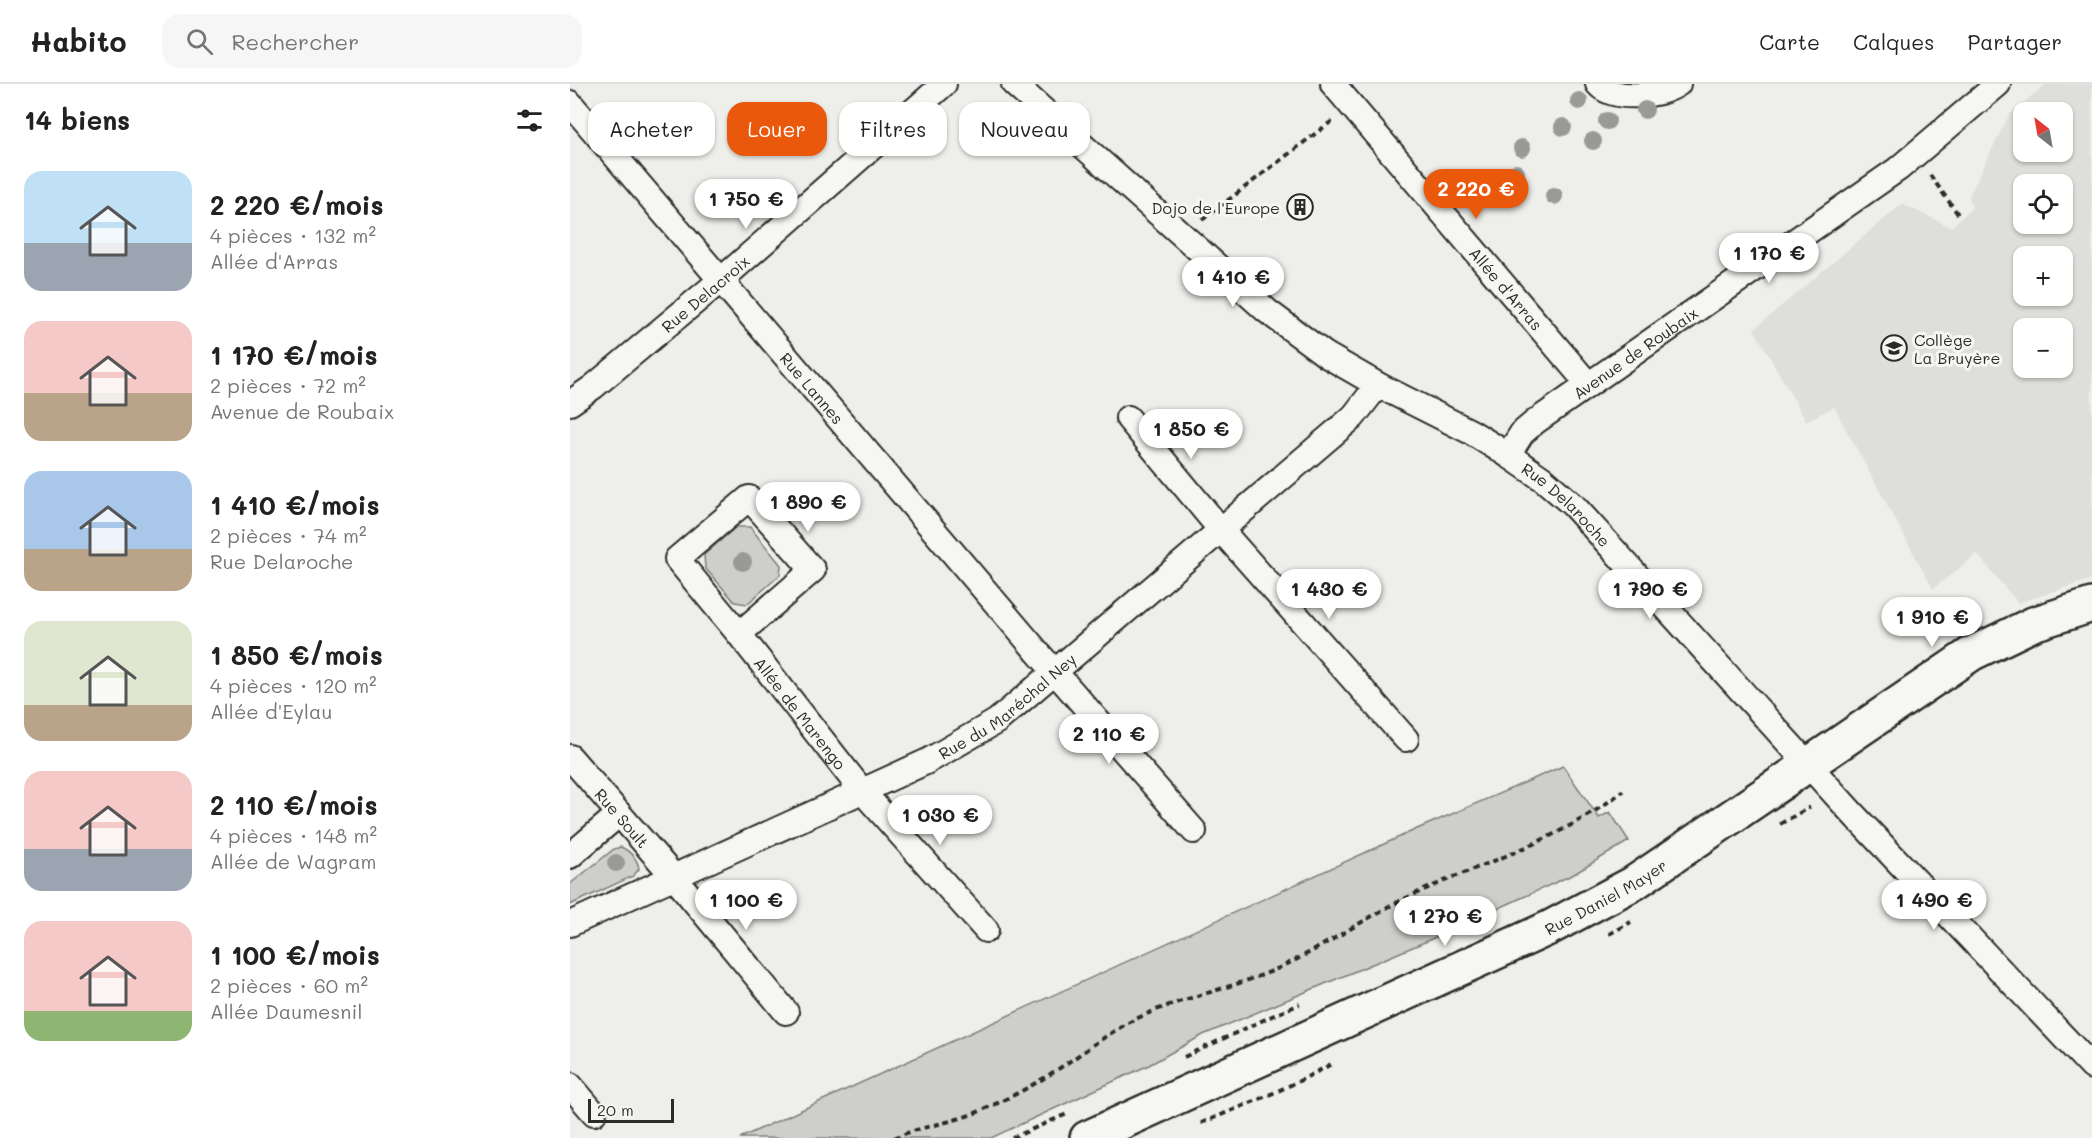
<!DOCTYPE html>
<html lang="fr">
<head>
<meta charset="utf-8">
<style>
  body { margin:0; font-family:Mali,sans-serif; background:#f6f6f6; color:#222; height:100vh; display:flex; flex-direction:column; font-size:22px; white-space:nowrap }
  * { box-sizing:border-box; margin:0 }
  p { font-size:20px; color:#767676 }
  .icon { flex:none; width:33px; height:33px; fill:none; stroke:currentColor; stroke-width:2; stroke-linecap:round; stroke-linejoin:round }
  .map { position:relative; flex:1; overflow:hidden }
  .side { display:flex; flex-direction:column; background:#fff; width:570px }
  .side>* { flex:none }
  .top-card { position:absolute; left:18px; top:18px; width:570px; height:54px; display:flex; gap:12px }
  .needle { width:39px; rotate:329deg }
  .tools { position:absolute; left:1443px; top:18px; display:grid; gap:12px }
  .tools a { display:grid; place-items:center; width:60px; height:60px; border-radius:12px; background:#fff; box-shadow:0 2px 4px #0004; font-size:30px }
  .scale { position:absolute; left:18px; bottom:15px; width:86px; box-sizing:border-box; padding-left:6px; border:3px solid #2b2b2b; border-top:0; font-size:16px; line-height:21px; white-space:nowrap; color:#2b2b2b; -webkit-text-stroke:4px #f6f6f2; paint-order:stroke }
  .price { position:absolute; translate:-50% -51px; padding:0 14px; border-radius:21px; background:#fff; color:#222; font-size:20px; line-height:39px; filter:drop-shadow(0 2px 3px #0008) }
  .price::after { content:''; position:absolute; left:50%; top:36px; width:18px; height:14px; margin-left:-9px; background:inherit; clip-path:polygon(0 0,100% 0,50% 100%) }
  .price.selected { background:#ea580c; color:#fff }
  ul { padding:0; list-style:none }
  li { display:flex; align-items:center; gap:18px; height:150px; padding:0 24px }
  li span { display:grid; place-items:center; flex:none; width:168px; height:120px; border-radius:18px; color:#555 }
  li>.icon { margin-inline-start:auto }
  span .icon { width:72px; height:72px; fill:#fffc; stroke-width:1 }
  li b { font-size:26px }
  h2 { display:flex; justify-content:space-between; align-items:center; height:72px; padding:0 24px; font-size:26px }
  .tag { padding:0 21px; border-radius:18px; background:#fff; box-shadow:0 2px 4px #0004; font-size:21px; line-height:54px }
  .tag.selected { background:#ea580c; color:#fff }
  header { display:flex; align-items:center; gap:36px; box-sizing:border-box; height:84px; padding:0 30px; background:#fff; border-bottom:2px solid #e0e0e0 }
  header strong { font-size:28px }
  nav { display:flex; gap:33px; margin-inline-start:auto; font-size:21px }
  .search { width:420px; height:54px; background:#f6f6f6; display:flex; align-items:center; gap:15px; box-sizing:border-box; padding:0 21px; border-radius:18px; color:#767676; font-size:22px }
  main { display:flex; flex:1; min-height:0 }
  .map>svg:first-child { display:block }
  .built { fill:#dededb; fill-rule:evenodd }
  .green { fill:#cececa; stroke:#7c7c7a; stroke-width:1.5 }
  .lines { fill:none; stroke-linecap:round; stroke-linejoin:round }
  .minor-casing { stroke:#2b2b2b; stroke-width:28 }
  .secondary-casing { stroke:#2b2b2b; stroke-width:38 }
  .path { stroke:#2b2b2b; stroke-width:4; stroke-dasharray:6 4.5; stroke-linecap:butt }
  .minor { stroke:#f6f6f2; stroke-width:24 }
  .secondary { stroke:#f6f6f2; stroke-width:33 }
  .tree { fill:#999997 }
  .labels { text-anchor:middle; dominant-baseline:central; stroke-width:6; stroke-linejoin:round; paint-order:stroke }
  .poi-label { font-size:16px; fill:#2b2b2b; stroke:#f6f6f2; text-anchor:end }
  .street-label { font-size:16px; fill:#2b2b2b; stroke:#f6f6f2 }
</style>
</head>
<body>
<header>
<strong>Habito</strong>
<div class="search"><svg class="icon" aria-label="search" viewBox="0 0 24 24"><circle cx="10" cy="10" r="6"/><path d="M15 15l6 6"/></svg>Rechercher</div>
<nav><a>Carte</a><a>Calques</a><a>Partager</a></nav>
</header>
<main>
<section class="side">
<h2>14 biens<svg class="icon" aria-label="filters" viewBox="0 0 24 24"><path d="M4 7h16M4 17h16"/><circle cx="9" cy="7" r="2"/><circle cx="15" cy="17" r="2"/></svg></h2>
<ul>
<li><span style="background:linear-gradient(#bfe0f5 60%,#9aa5b1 0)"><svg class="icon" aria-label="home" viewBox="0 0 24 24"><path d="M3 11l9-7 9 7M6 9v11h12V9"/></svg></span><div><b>2 220 €/mois</b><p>4 pièces · 132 m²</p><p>Allée d'Arras</p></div></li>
<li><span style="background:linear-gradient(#f6c9c9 60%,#b9a48a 0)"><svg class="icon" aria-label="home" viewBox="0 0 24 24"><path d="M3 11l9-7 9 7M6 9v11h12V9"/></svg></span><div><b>1 170 €/mois</b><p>2 pièces · 72 m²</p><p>Avenue de Roubaix</p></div></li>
<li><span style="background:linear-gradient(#a9c7e8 65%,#b9a48a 0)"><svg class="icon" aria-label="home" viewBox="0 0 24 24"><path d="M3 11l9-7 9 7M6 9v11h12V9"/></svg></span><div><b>1 410 €/mois</b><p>2 pièces · 74 m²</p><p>Rue Delaroche</p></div></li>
<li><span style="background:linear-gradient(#dfe7d0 70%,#b9a48a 0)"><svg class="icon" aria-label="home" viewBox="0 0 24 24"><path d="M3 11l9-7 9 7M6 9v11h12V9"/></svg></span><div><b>1 850 €/mois</b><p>4 pièces · 120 m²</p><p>Allée d'Eylau</p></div></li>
<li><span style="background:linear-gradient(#f6c9c9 65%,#9aa5b1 0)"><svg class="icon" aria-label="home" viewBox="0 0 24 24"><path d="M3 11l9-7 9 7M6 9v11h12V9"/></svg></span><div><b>2 110 €/mois</b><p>4 pièces · 148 m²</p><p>Allée de Wagram</p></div></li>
<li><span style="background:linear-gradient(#f6c9c9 75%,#8fb573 0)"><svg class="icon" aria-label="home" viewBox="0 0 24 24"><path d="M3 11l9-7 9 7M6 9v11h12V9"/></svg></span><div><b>1 100 €/mois</b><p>2 pièces · 60 m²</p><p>Allée Daumesnil</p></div></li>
</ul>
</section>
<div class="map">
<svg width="1522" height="1054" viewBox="0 0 1522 1054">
  <rect width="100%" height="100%" fill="#eeeeea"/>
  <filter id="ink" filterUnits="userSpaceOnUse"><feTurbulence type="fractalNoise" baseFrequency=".0167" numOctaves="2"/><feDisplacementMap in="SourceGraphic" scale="12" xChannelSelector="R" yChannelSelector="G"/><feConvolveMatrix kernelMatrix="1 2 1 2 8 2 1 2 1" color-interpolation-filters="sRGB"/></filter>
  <g filter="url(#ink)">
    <path class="built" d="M1476,0H1522V495L1448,519L1407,470L1363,505L1264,323L1236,337L1184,245L1332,120L1381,143L1402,124L1399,112L1439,31ZM1454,28H1492V68H1454ZM1454,100H1492V140H1454ZM1454,172H1492V212H1454ZM1454,244H1492V284H1454Z"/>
    <g class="green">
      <path d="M166,443H180L211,481L210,491L177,520L165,518L135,484L134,471Z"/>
      <path d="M993,682L1029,734L1040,728L1059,757L1004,790L857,857L633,951L579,981L421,1054H170L847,745Z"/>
      <path d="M51,763C60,767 68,775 69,785L63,792L0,821V800L44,765Z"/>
    </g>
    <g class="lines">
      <g class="minor-casing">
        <g id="minor">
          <path id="s1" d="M444,0L697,227L756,271L808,301L901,348L938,371L973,395L1003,421L1282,729L1522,983"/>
          <path id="s2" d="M763,0L1018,300"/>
          <path d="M1028,0C1043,17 1090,13 1108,0"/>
          <path id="s3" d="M0,19L470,571L624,747"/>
          <path id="s4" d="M0,319L23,303L151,196L374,0"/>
          <path d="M558,334L651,446L836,655"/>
          <path id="s5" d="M938,371L952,349L965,338L1328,85L1428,0"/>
          <path id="s6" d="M169,550L107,475L179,414L243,486L169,550L292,707L416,846"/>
          <path id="s7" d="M0,673L104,793L216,928"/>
          <path d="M0,772L49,730"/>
          <path id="s8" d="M0,840L358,677L427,637L783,333L808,301"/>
          <path d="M0,1001L24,1029"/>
        </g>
      </g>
      <g class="secondary-casing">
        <g id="secondary">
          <path id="s9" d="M517,1054L979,844L1064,799L1401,570L1463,540L1522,521"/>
        </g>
      </g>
      <g class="path">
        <path d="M1360,91L1390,133"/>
        <path d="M632,136L762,37"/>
        <path d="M1210,740L1240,723"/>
        <path d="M1039,850L1061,838"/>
        <path d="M614,973L702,932L730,920"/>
        <path d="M631,1039C676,1021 721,1003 763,979"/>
        <path d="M324,1054C351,1042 383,1039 410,1027C435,1016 459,1004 482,989C512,970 538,948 570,933C615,912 666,904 711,883C752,864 790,837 830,817C906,780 984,761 1053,707"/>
        <path d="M442,1054L497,1030"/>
      </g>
      <use href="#minor" class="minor"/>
      <use href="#secondary" class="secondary"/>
    </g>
    <g class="tree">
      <circle cx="1009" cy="17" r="9"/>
      <circle cx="1075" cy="26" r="9"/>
      <circle cx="1037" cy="37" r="9"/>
      <circle cx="993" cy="43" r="9"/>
      <circle cx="1023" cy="57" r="9"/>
      <circle cx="952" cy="64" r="9"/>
      <circle cx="946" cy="89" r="9"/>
      <circle cx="984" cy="112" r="9"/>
      <circle cx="173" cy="478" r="9"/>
      <circle cx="46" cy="779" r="9"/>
    </g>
  </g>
  <defs>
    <g id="building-ring" transform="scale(1.35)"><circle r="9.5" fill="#f6f6f2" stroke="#2b2b2b" stroke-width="1.5"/><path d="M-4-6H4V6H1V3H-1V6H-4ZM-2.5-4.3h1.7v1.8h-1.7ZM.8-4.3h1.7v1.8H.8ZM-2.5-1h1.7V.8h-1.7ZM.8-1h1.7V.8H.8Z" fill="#2b2b2b"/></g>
    <g id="school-ring" transform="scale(1.35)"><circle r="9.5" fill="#f6f6f2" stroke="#2b2b2b" stroke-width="1.5"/><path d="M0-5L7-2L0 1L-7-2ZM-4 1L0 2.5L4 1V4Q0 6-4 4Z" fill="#2b2b2b"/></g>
  </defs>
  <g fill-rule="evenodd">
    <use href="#building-ring" x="730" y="123"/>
    <use href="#school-ring" x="1324" y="264"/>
  </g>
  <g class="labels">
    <g class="poi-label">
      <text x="710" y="123">Dojo de l'Europe</text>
      <text x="1344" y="255" text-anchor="start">Collège<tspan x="1344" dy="18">La Bruyère</tspan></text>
    </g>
    <g class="street-label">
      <text stroke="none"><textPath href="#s2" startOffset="268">Allée d'Arras</textPath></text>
      <text stroke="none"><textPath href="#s4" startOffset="174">Rue Delacroix</textPath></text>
      <text stroke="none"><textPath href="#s5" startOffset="165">Avenue de Roubaix</textPath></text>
      <text stroke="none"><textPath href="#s3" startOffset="374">Rue Lannes</textPath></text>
      <text stroke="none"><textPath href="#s1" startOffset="698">Rue Delaroche</textPath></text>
      <text stroke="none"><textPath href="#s8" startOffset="490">Rue du Maréchal Ney</textPath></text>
      <text stroke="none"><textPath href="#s6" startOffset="486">Allée de Marengo</textPath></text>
      <text stroke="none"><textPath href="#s7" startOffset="80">Rue Soult</textPath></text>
      <text stroke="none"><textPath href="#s9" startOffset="572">Rue Daniel Mayer</textPath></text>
    </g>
  </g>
</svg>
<div class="tools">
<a><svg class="needle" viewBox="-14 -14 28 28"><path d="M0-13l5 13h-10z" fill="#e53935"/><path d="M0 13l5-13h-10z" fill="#767676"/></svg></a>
<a><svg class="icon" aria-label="locate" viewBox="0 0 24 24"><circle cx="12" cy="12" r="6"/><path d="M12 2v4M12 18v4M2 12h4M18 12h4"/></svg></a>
<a>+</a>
<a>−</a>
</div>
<div class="scale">20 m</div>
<b class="price selected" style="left:906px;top:136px">2 220 €</b>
<b class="price" style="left:176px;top:146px">1 750 €</b>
<b class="price" style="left:1199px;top:200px">1 170 €</b>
<b class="price" style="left:663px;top:224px">1 410 €</b>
<b class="price" style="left:621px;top:376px">1 850 €</b>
<b class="price" style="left:238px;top:449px">1 890 €</b>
<b class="price" style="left:759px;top:536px">1 430 €</b>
<b class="price" style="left:1080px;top:536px">1 790 €</b>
<b class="price" style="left:1362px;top:564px">1 910 €</b>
<b class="price" style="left:539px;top:681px">2 110 €</b>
<b class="price" style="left:370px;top:762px">1 030 €</b>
<b class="price" style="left:176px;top:847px">1 100 €</b>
<b class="price" style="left:1364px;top:847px">1 490 €</b>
<b class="price" style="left:875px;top:863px">1 270 €</b>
<div class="top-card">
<a class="tag">Acheter</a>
<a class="tag selected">Louer</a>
<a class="tag">Filtres</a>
<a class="tag">Nouveau</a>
</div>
</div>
</main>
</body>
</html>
